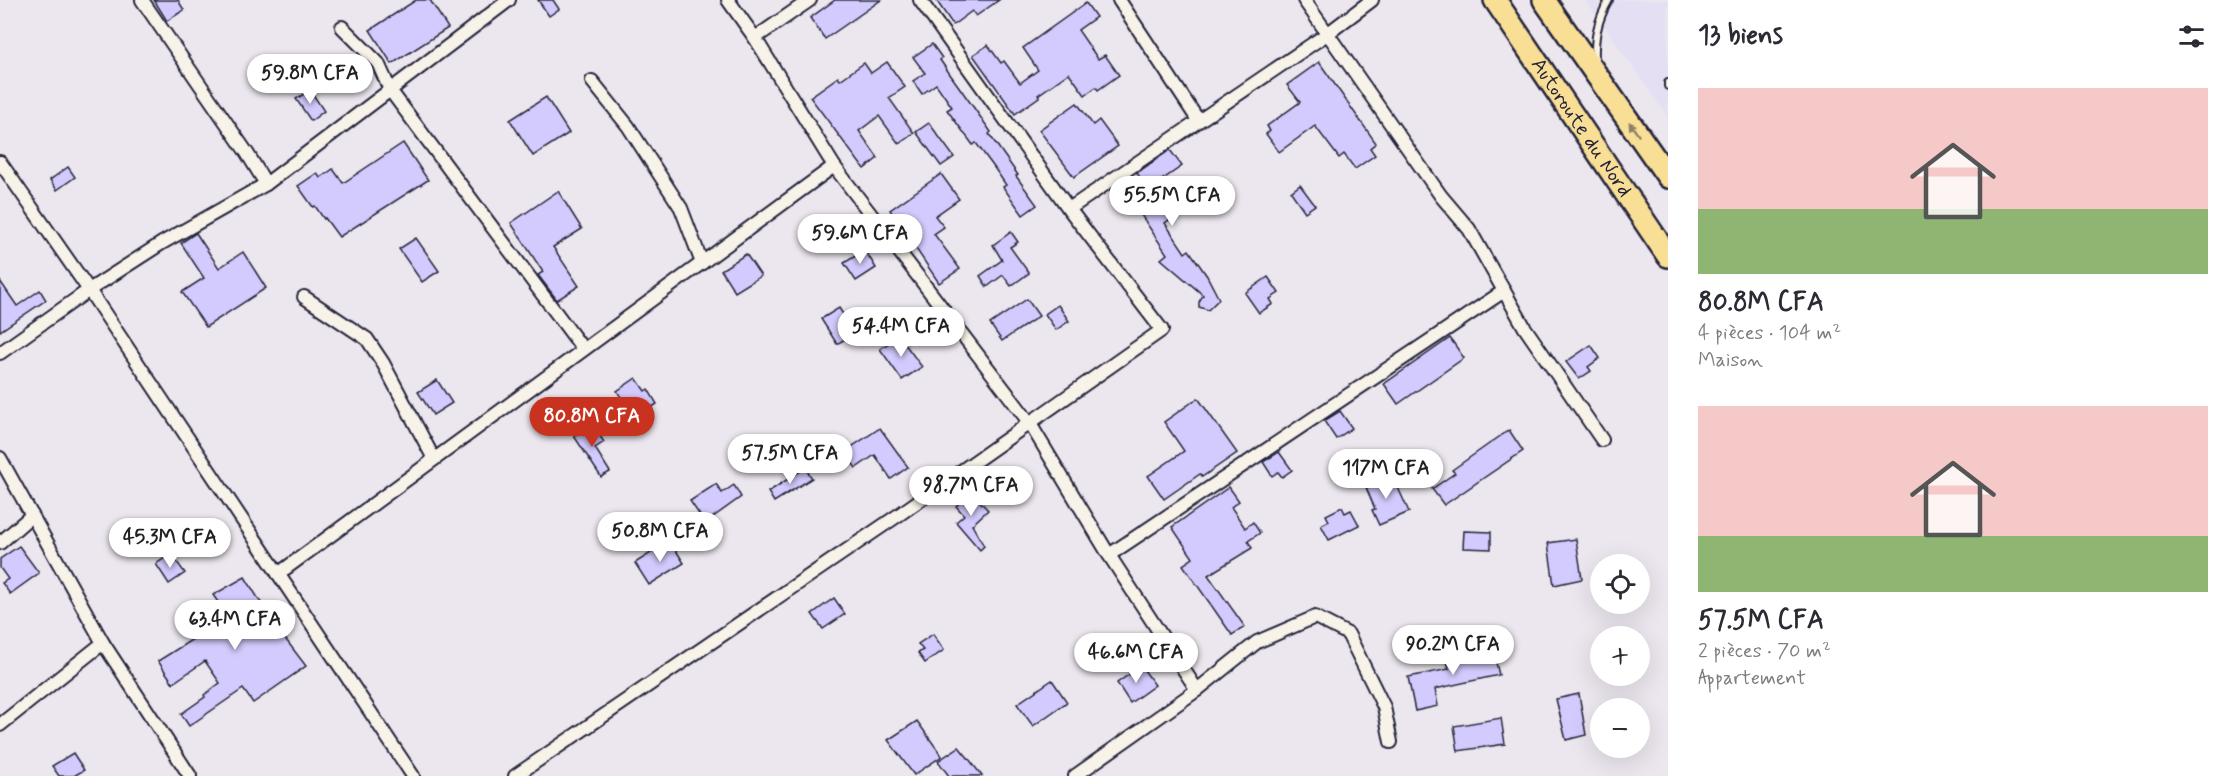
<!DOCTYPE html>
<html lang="fr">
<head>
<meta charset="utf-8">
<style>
  body { margin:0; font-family:Mynerve,sans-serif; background:#f2f2f3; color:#2b2b33; height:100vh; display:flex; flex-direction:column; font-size:22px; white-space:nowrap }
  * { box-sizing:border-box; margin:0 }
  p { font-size:20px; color:#7c7c81 }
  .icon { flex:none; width:33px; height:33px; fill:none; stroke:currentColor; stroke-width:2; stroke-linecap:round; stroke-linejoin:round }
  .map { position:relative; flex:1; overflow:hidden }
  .panel { display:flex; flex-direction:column; background:#fff; width:570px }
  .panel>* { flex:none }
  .controls { position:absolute; left:1590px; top:554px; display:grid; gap:12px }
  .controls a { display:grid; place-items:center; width:60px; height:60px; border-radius:50%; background:#fff; box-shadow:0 6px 24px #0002; font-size:30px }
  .price { position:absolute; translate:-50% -51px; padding:0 14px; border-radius:21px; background:#fff; color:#222; font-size:20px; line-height:39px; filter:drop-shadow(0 2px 3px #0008) }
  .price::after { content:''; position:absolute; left:50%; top:36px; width:18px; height:14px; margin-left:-9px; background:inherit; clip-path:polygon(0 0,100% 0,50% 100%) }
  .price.selected { background:#c8321e; color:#fff }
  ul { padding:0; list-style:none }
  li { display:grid; align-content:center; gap:12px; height:318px; padding:0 30px }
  li span { display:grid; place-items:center; height:186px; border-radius:0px; color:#555 }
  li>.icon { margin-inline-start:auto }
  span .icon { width:108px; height:108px; fill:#fffc; stroke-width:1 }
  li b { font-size:26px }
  h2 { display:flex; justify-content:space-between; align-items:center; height:72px; padding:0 30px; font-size:26px }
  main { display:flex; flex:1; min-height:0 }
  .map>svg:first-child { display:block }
  .built { fill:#e4dff2 }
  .building { fill:#d3cbfd; stroke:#22223b; stroke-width:1.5 }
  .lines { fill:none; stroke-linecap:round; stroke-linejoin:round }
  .service-casing { stroke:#22223b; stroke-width:10 }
  .minor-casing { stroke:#22223b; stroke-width:16 }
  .motorway-casing { stroke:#22223b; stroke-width:26 }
  .service { stroke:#f7f3e8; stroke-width:6 }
  .minor { stroke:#f7f3e8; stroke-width:12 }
  .motorway { stroke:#f9df96; stroke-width:21 }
  .oneway { fill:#8e8068 }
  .labels { text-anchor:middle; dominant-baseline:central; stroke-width:4.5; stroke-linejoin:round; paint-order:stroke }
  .street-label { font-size:21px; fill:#22223b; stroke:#f7f3e8 }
</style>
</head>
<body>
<main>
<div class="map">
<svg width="1668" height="776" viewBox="0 0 1668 776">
  <rect width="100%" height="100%" fill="#ece7ee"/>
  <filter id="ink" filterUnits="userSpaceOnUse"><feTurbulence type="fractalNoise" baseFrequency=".0167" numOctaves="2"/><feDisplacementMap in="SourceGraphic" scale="12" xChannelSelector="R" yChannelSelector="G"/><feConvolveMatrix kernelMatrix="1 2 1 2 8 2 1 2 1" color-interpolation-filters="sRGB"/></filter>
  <g filter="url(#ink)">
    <path class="built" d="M1585,0H1668V117L1599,19Z"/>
    <g class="building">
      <path d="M154,0H178L184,10L167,21Z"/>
      <path d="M416,0H430L448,28L392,64L370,30Z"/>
      <path d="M538,0H553L559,9L549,16Z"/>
      <path d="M835,0H881L825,39L810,18Z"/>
      <path d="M936,0H999L976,16L972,11L953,25Z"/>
      <path d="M1086,3L1096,17L1078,30L1098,59L1105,55L1119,75L1098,90L1096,87L1085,95L1069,73L1038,95L1039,97L1015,114L973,55L988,45L1001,63L1004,61L1020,83L1038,70L1023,48Z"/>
      <path d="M932,44L942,58L940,60L991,132L989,134L1018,175L1016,176L1037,205L1023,215L1003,187L1006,185L993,166L976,143L973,145L947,110L952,107L936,84L922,94L913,81L925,73L913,57Z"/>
      <path d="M286,61L292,70L281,77L275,68Z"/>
      <path d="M887,62L905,87L889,98L914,133L899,144L879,116L859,131L878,158L864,169L810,97L838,77L840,80L864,63L871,73Z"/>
      <path d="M1319,62L1376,143L1370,148L1375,155L1355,169L1344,154L1339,158L1315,126L1279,152L1266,134L1270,131L1267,126L1300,102L1287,85Z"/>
      <path d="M310,90L324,111L311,121L296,99Z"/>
      <path d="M546,97L569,133L533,156L510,120Z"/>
      <path d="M1077,103L1093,125L1099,120L1118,146L1074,177L1039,130Z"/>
      <path d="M929,123L954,157L941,166L916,132Z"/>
      <path d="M403,143L428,180L339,237L325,218L324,219L315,206L313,207L298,186L317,173L320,178L333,169L343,183Z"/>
      <path d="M1170,150L1182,166L1162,180L1184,210L1165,223L1185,253L1189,250L1207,276L1219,299L1208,310L1199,307V302L1203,295L1161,259L1167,254L1137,209L1153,197L1137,173Z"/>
      <path d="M68,167L75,177L57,190L50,180Z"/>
      <path d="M941,174L959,199L935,216L944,227L934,234L960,269L939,283L890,210Z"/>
      <path d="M1300,185L1315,205L1305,212L1291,192Z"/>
      <path d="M558,191L582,229L553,247L579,286L557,300L538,275L543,272L511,223Z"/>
      <path d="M1011,232L1018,242L1010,247L1029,273L1011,286L1003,275L987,287L980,276L1002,260L993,245Z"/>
      <path d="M196,233L219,268L243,252L266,288L206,327L182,292L204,278L181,243Z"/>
      <path d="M416,238L439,271L422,282L399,249Z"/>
      <path d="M865,250L876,268L856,281L844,263Z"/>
      <path d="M746,254L761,276L735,292L721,270Z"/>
      <path d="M1268,277L1279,293L1270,299L1273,304L1259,313L1245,293Z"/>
      <path d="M0,281L17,306L40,290L46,300L0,331Z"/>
      <path d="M1027,299L1039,316L1002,341L990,324Z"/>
      <path d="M1058,305L1069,321L1056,330L1045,314Z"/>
      <path d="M839,308L855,333L837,344L821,319Z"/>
      <path d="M899,336L922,367L902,380L880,349Z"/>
      <path d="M1450,338L1464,358L1398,404L1384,384Z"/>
      <path d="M1591,345L1600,358L1588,367L1591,371L1579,379L1566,362Z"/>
      <path d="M636,378L645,391L648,389L657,404L635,418L617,391Z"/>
      <path d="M437,380L452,403L433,415L418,392Z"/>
      <path d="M1198,398L1237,453L1202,477L1200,474L1164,499L1148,476L1184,451L1164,422Z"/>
      <path d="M1340,411L1352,428L1336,439L1324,421Z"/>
      <path d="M592,424L604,442L595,448L610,472L601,477L574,436Z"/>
      <path d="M880,428L908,467L891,479L875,455L856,468L844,452Z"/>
      <path d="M1509,430L1523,451L1444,505L1432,489L1455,473L1452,470Z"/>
      <path d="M1279,452L1292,470L1282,477L1278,472L1272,476L1263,462Z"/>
      <path d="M805,468L812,478L774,502L768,492Z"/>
      <path d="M1392,474L1409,512L1379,525L1372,510L1375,509L1365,485Z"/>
      <path d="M716,484L722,493L734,485L741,497L705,523L690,501Z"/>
      <path d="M1229,487L1239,501L1231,507L1245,528L1253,522L1260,533L1248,541L1252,548L1208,575L1245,627L1232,635L1183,565L1193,558L1172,527Z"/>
      <path d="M971,492L988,510L972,525L984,546L980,550L956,522L964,515L956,506Z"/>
      <path d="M1342,507L1345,513L1351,510L1359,525L1329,540L1321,525L1329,521L1326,515Z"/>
      <path d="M1464,531L1491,532V549L1463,548Z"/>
      <path d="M1576,539L1582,579L1554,585L1548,543Z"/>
      <path d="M670,541L684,563L649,585L635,563Z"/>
      <path d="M19,546L39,573L10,594L2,583L8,579L0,568V559Z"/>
      <path d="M171,554L185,573L169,584L156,564Z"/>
      <path d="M245,577L274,624L306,666L253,703L243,689L189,726L181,714L205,697L204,695L220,683L205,661L173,683L158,661L204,632L195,618L218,602L213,595Z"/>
      <path d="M834,598L845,614L823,629L812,614Z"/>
      <path d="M933,634L944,650L925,663L918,653L923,650L918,644Z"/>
      <path d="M1492,646L1499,675L1435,689L1438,706L1415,711L1408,677L1449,669L1446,656Z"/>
      <path d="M1141,666L1155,685L1130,703L1117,683Z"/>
      <path d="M1052,680L1067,702L1033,726L1017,704Z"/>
      <path d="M1579,694L1586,735L1566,740L1556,699Z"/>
      <path d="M1501,718L1505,744L1458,751L1454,726Z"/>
      <path d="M917,721L942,756L914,775L888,740Z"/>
      <path d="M959,747L969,759L982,776H949L938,761Z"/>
      <path d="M73,753L84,770L74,776H59L52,766Z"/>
    </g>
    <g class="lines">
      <g class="service-casing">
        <g id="service">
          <path d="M1595,62C1594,38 1597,21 1609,0"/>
          <path d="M1668,83V86"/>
        </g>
      </g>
      <g class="minor-casing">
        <g id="minor">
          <path d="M728,0L755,38L834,166L1029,422L1109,555L1197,690"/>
          <path d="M1119,0L1198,120"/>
          <path d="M1304,0L1441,196L1469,229L1525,328L1602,440"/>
          <path d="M342,27L378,63L390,90L583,349"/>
          <path d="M755,38L810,0"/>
          <path d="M592,81L628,126L681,208L702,263"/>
          <path d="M0,162L89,290L413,776"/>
          <path d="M266,184L509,0"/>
          <path d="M1069,209L1327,34L1372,0"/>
          <path d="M304,297L367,339L383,363L434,459"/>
          <path d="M0,353L89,290L162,243L266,184L247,153L142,0"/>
          <path d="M0,458L103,643L190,776"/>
          <path d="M0,543L32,515"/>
          <path d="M1109,555L1504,291"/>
          <path d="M278,574L834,166"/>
          <path d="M0,725L103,643"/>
          <path d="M515,776L900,514L1162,330L1069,209L920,0"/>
          <path d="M1075,776L1197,690L1257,642L1315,617L1348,634L1384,707L1391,742"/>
        </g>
      </g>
      <g class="motorway-casing">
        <g id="motorway">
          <path id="s1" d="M1495,0L1668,256"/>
          <path d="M1544,0L1668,177"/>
        </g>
      </g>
      <use href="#service" class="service"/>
      <use href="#minor" class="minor"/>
      <use href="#motorway" class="motorway"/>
    </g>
    <defs><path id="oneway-solid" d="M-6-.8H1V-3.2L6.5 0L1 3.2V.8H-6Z" transform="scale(1.5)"/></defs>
    <use class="oneway" href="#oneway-solid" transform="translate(1634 129) rotate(-125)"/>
  </g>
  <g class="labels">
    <g class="street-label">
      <text stroke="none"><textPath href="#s1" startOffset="154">Autoroute du Nord</textPath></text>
    </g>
  </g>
</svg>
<div class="controls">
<a><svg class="icon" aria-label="locate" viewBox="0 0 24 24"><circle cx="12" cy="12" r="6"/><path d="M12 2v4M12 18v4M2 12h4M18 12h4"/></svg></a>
<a>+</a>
<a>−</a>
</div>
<b class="price" style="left:310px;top:105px">59.8M CFA</b>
<b class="price" style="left:1172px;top:227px">55.5M CFA</b>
<b class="price" style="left:860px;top:265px">59.6M CFA</b>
<b class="price" style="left:901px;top:358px">54.4M CFA</b>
<b class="price selected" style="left:592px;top:448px">80.8M CFA</b>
<b class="price" style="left:790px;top:485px">57.5M CFA</b>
<b class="price" style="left:1386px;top:500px">117M CFA</b>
<b class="price" style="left:971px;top:517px">98.7M CFA</b>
<b class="price" style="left:660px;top:563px">50.8M CFA</b>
<b class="price" style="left:170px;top:569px">45.3M CFA</b>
<b class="price" style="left:235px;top:651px">63.4M CFA</b>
<b class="price" style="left:1453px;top:676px">90.2M CFA</b>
<b class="price" style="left:1136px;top:684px">46.6M CFA</b>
</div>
<section class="panel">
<h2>13 biens<svg class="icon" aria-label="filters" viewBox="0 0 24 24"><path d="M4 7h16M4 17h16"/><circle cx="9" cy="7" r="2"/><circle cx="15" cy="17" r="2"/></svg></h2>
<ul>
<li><span style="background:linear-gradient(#f6c9c9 65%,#8fb573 0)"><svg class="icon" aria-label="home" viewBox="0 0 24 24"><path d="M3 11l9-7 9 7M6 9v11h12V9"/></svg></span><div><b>80.8M CFA</b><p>4 pièces · 104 m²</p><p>Maison</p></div></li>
<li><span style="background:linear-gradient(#f6c9c9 70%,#8fb573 0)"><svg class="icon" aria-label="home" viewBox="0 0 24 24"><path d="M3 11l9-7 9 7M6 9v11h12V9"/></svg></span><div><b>57.5M CFA</b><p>2 pièces · 70 m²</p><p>Appartement</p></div></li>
</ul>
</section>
</main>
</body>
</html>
